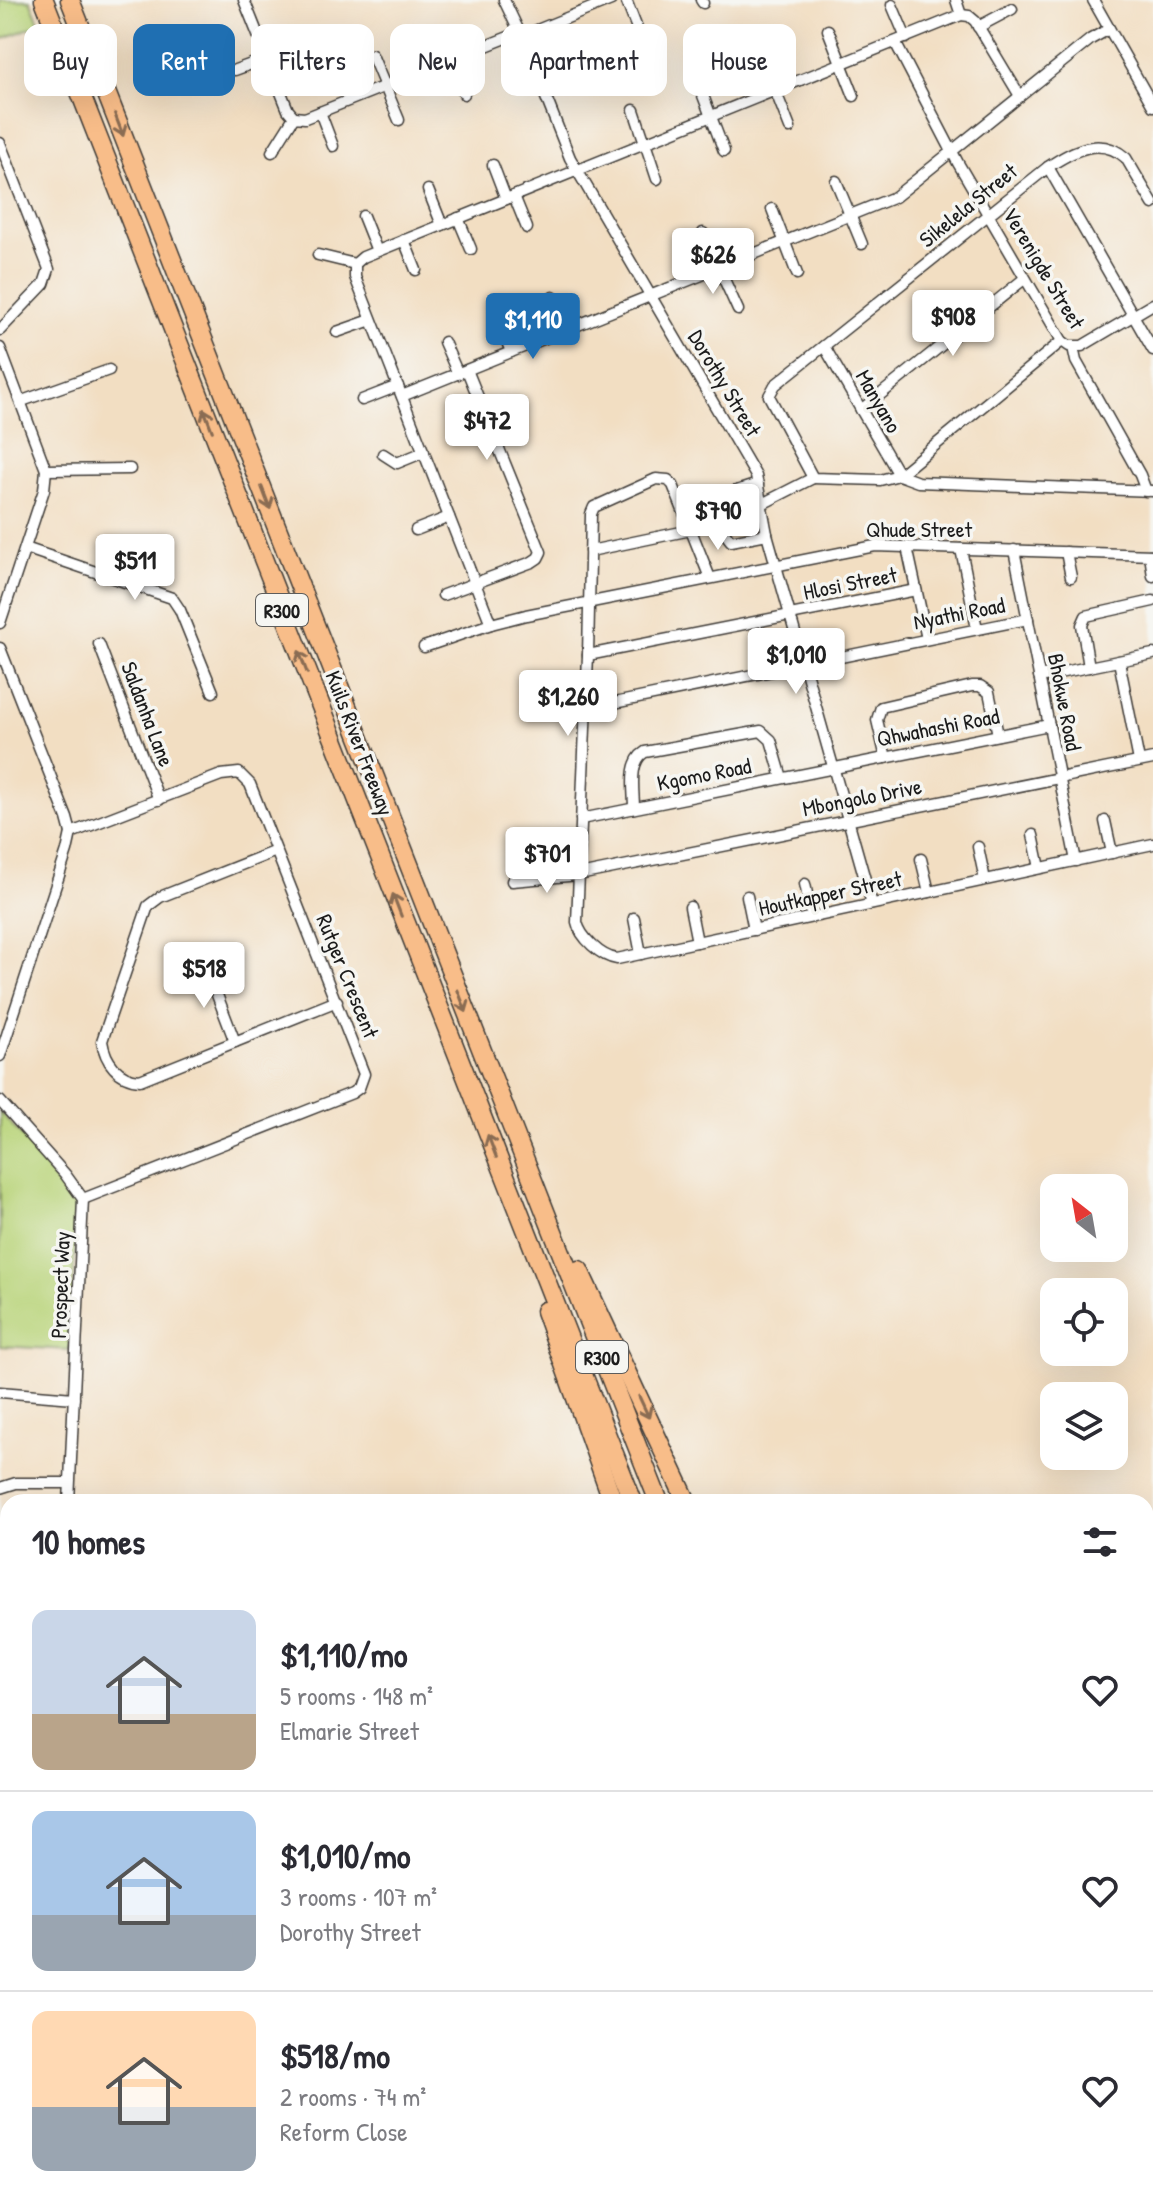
<!DOCTYPE html>
<html lang="en">
<head>
<meta charset="utf-8">
<style>
  body { margin:0; font-family:"Patrick Hand",sans-serif; background:#f7f7f7; color:#2b2b33; height:100vh; display:flex; flex-direction:column; font-size:30px; white-space:nowrap }
  * { box-sizing:border-box; margin:0 }
  p { font-size:26px; color:#7c7c81 }
  .icon { flex:none; width:44px; height:44px; fill:none; stroke:currentColor; stroke-width:2; stroke-linecap:round; stroke-linejoin:round }
  .map { position:relative; flex:1; overflow:hidden }
  .side { position:absolute; left:0px; top:1494px; width:1154px; height:712px; display:flex; flex-direction:column; background:#fff; border-radius:24px 24px 0 0; box-shadow:0 8px 32px #0002 }
  .side>* { flex:none }
  .hud { position:absolute; left:24px; top:24px; width:1106px; height:72px; display:flex; gap:16px }
  .needle { width:52px; rotate:329deg }
  .tools { position:absolute; left:1040px; top:1174px; display:grid; gap:16px }
  .tools a { display:grid; place-items:center; width:88px; height:88px; border-radius:16px; background:#fff; box-shadow:0 8px 32px #0002; font-size:40px }
  .price { position:absolute; translate:-50% -68px; padding:0 18px; border-radius:8px; background:#fff; color:#222; font-size:26px; line-height:52px; filter:drop-shadow(0 2px 4px #0008) }
  .price::after { content:''; position:absolute; left:50%; top:48px; width:24px; height:18px; margin-left:-12px; background:inherit; clip-path:polygon(0 0,100% 0,50% 100%) }
  .price.selected { background:#1f6fb2; color:#fff }
  ul { padding:0; list-style:none }
  li { display:flex; align-items:center; gap:24px; height:200px; padding:0 32px }
  li+li { border-top:2px solid #e1e1e2 }
  li span { display:grid; place-items:center; flex:none; width:224px; height:160px; border-radius:16px; color:#555 }
  li>.icon { margin-inline-start:auto }
  span .icon { width:96px; height:96px; fill:#fffc; stroke-width:1 }
  li b { font-size:34px }
  h2 { display:flex; justify-content:space-between; align-items:center; height:96px; padding:0 32px; font-size:34px }
  .tag { padding:0 28px; border-radius:16px; background:#fff; box-shadow:0 8px 32px #0002; font-size:28px; line-height:72px }
  .tag.selected { background:#1f6fb2; color:#fff }
  .map>svg:first-child { display:block }
  .green { fill:#b9d47a; stroke:#6a784b; stroke-width:2 }
  .lines { fill:none; stroke-linecap:round; stroke-linejoin:round }
  .minor-casing { stroke:#3c3935; stroke-width:13 }
  .primary-casing { stroke:#3c3935; stroke-width:19 }
  .motorway-casing { stroke:#3c3935; stroke-width:21 }
  .minor { stroke:#fff; stroke-width:10 }
  .primary { stroke:#f8bd89; stroke-width:16 }
  .motorway { stroke:#f8bd89; stroke-width:18 }
  .oneway { stroke:#8a6c52 }
  .labels { text-anchor:middle; dominant-baseline:central; stroke-width:7; stroke-linejoin:round; paint-order:stroke }
  .shield { fill:#f6f6f2; stroke:#5d5d5c; stroke-width:2 }
  .shield-label { font-size:20px; font-weight:bold; fill:#1c1c1c }
  .street-label { font-size:22px; fill:#1c1c1c; stroke:#f6f6f2 }
</style>
</head>
<body>
<div class="map">
<svg width="1153" height="2206" viewBox="0 0 1153 2206">
  <rect width="100%" height="100%" fill="#f6f6f2"/>
  <filter id="ink" filterUnits="userSpaceOnUse"><feTurbulence type="fractalNoise" baseFrequency=".0125" numOctaves="2"/><feDisplacementMap in="SourceGraphic" scale="16" xChannelSelector="R" yChannelSelector="G"/><feConvolveMatrix kernelMatrix="1 2 1 2 8 2 1 2 1" color-interpolation-filters="sRGB"/></filter>
  <filter id="wash" filterUnits="userSpaceOnUse"><feTurbulence type="fractalNoise" baseFrequency=".006" numOctaves="4" result="noise"/><feDisplacementMap in="SourceGraphic" scale="32" xChannelSelector="R" yChannelSelector="G"/><feGaussianBlur stdDeviation="1.8" result="paint"/><feColorMatrix in="noise" values="0 0 0 0 0 0 0 0 0 0 0 0 0 0 0 0 0 1.4 0 .05"/><feComposite in="paint" operator="in"/></filter>
  <g filter="url(#wash)">
    <rect width="100%" height="100%" fill="#f2dec2"/>
    <g class="green">
      <path d="M0,0H30L40,24L0,40Z"/>
      <path d="M0,1112L70,1189L76,1202L77,1216L69,1350L0,1346Z"/>
      <path d="M505,2198H629L612,2206H506Z"/>
    </g>
  </g>
  <g filter="url(#ink)">
    <g class="lines">
      <g class="minor-casing">
        <g id="minor">
          <path d="M244,0L288,110L294,117"/>
          <path d="M504,0L524,42L570,158L756,476L767,534L872,904"/>
          <path d="M626,0L638,31"/>
          <path d="M701,0L703,3"/>
          <path d="M956,0L961,15"/>
          <path d="M1093,0L1153,106"/>
          <path d="M892,5L906,38"/>
          <path d="M978,27L1012,9"/>
          <path d="M828,30L854,96"/>
          <path d="M436,31L464,94"/>
          <path d="M895,42L958,163L1062,341L1069,346H1082L1153,304"/>
          <path d="M761,54L790,128"/>
          <path d="M372,55L399,120"/>
          <path d="M235,70L298,47"/>
          <path d="M699,85L724,151"/>
          <path d="M634,110L657,179"/>
          <path d="M320,112L333,146"/>
          <path d="M0,143L49,269L44,284L0,330"/>
          <path d="M272,152L294,117L305,118L511,36L530,33L611,0"/>
          <path d="M493,165L506,199"/>
          <path d="M1048,167L1153,350"/>
          <path d="M836,181L862,244"/>
          <path d="M428,190L442,225"/>
          <path d="M514,196L527,228"/>
          <path d="M1153,204L1126,158C1100,135 1072,151 1048,167L775,385L769,396L813,478L880,480L899,475L918,482L1153,491"/>
          <path d="M772,209L797,274"/>
          <path d="M363,216L377,251"/>
          <path d="M458,218L471,249"/>
          <path d="M703,233L738,310"/>
          <path d="M404,240L416,270"/>
          <path d="M318,255L355,264L363,257L961,15L969,16L975,21L1020,96"/>
          <path d="M355,264V277L491,624"/>
          <path d="M553,297L567,329"/>
          <path d="M498,319L511,352"/>
          <path d="M337,332L371,320"/>
          <path d="M444,342L458,374"/>
          <path d="M824,346L899,475L1062,341"/>
          <path d="M1073,347L1076,361L1140,475L1146,491"/>
          <path d="M0,348L46,470L44,490L0,623"/>
          <path d="M402,396L895,197L1091,39L1109,29"/>
          <path d="M362,400L398,386"/>
          <path d="M22,401L109,370"/>
          <path d="M861,410L1024,279"/>
          <path d="M383,454L397,463L424,452"/>
          <path d="M46,470L130,469"/>
          <path d="M713,498L724,532L731,541L767,534"/>
          <path d="M700,503L758,484"/>
          <path d="M762,504L813,478"/>
          <path d="M416,530L449,517"/>
          <path d="M907,547L927,639"/>
          <path d="M25,548L172,598L180,610L213,692"/>
          <path d="M961,549L977,629"/>
          <path d="M1014,550L1076,861"/>
          <path d="M590,551L691,530"/>
          <path d="M1066,552L1071,577"/>
          <path d="M1150,555L1153,576"/>
          <path d="M710,578L673,485L668,480L656,479L594,507L591,514L588,655L577,922C580,937 601,957 617,959L1153,844"/>
          <path d="M443,595L532,562L538,558L541,552L467,370"/>
          <path d="M99,644L159,800"/>
          <path d="M424,647L491,624L526,615L875,546L1153,555"/>
          <path d="M0,648L67,818L71,833L67,851L0,1056"/>
          <path d="M588,655L916,590"/>
          <path d="M1119,661L1139,761"/>
          <path d="M1089,667L1082,625L1086,616L1153,601"/>
          <path d="M1039,677L1153,654"/>
          <path d="M560,714L1028,619"/>
          <path d="M886,758L877,720L881,707L972,686H980L989,692L998,735"/>
          <path d="M634,808C634,790 628,762 645,752L761,731L771,740L782,778"/>
          <path d="M581,819L1049,725"/>
          <path d="M1105,821L1112,853"/>
          <path d="M71,833L221,775L239,773L250,784L364,1074L359,1088L352,1093L83,1199"/>
          <path d="M1033,835L1040,868"/>
          <path d="M978,847L985,880"/>
          <path d="M276,851L160,897L148,906L102,1041C105,1061 118,1079 140,1080L337,1001"/>
          <path d="M921,859L929,892"/>
          <path d="M512,881L579,875L1153,759"/>
          <path d="M805,884L812,917"/>
          <path d="M747,896L754,930"/>
          <path d="M690,907L697,942"/>
          <path d="M634,918L641,954"/>
          <path d="M206,966L235,1042"/>
          <path d="M0,1101L65,1174L83,1199L69,1502"/>
          <path d="M0,1392L74,1398"/>
          <path d="M0,1488L16,1483H69"/>
          <path d="M0,1591L8,1587"/>
          <path d="M1,1675L8,1688"/>
          <path d="M0,1796L8,1792"/>
          <path d="M0,1900L8,1895"/>
          <path d="M0,2000L8,1997"/>
          <path d="M83,2198L87,2206"/>
          <path d="M0,2202L10,2198"/>
        </g>
      </g>
      <g class="primary-casing">
        <g id="primary">
          <path d="M1146,2005L1153,2001"/>
          <path d="M1146,2036L1153,2033"/>
          <path d="M789,2206L808,2198"/>
        </g>
      </g>
      <g class="motorway-casing">
        <g id="motorway">
          <path d="M44,0L633,1502"/>
          <path d="M70,0L659,1502"/>
          <path d="M579,1270L687,1502"/>
          <path d="M545,1311L613,1502"/>
          <path d="M771,2198L774,2206"/>
          <path d="M905,2198L908,2206"/>
          <path d="M931,2198L934,2206"/>
          <path d="M1054,2198L1056,2206"/>
          <path d="M714,2206L726,2198"/>
        </g>
      </g>
      <use href="#minor" class="minor"/>
      <use href="#primary" class="primary"/>
      <use href="#motorway" class="motorway"/>
    </g>
    <defs><path id="oneway-shaft" d="M-6 0H5M1.5-3L5.5 0L1.5 3" fill="none" stroke-width="1.6" stroke-linecap="round" stroke-linejoin="round" transform="scale(2)"/></defs>
    <g class="oneway">
      <use href="#oneway-shaft" transform="translate(119 125) rotate(69)"/>
      <use href="#oneway-shaft" transform="translate(208 420) rotate(-111)"/>
      <use href="#oneway-shaft" transform="translate(266 498) rotate(69)"/>
      <use href="#oneway-shaft" transform="translate(303 662) rotate(-111)"/>
      <use href="#oneway-shaft" transform="translate(397 905) rotate(-111)"/>
      <use href="#oneway-shaft" transform="translate(462 1001) rotate(69)"/>
      <use href="#oneway-shaft" transform="translate(492 1146) rotate(-111)"/>
      <use href="#oneway-shaft" transform="translate(644 1407) rotate(65)"/>
    </g>
  </g>
  <g class="labels">
    <g class="shield">
      <rect x="256" y="594" width="52" height="32" rx="6"/>
      <rect x="576" y="1341" width="52" height="32" rx="6"/>
    </g>
    <g class="shield-label">
      <text x="282" y="610">R300</text>
      <text x="602" y="1357">R300</text>
    </g>
    <g class="street-label">
      <text transform="translate(968 205) rotate(-39)">Sikelela Street</text>
      <text transform="translate(1044 268) rotate(59)">Verenigde Street</text>
      <text transform="translate(725 383) rotate(59)">Dorothy Street</text>
      <text transform="translate(879 401) rotate(60)">Manyano</text>
      <text x="919" y="529">Qhude Street</text>
      <text transform="translate(850 583) rotate(-11)">Hlosi Street</text>
      <text transform="translate(959 613) rotate(-11)">Nyathi Road</text>
      <text transform="translate(1065 702) rotate(79)">Bhokwe Road</text>
      <text transform="translate(148 714) rotate(69)">Saldanha Lane</text>
      <text transform="translate(938 727) rotate(-11)">Qhwahashi Road</text>
      <text transform="translate(360 743) rotate(69)">Kuils River Freeway</text>
      <text transform="translate(704 774) rotate(-11)">Kgomo Road</text>
      <text transform="translate(862 797) rotate(-11)">Mbongolo Drive</text>
      <text transform="translate(830 893) rotate(-12)">Houtkapper Street</text>
      <text transform="translate(348 976) rotate(68)">Rutger Crescent</text>
      <text transform="translate(60 1285) rotate(-88)">Prospect Way</text>
    </g>
  </g>
</svg>
<div class="tools">
<a><svg class="needle" viewBox="-14 -14 28 28"><path d="M0-13l5 13h-10z" fill="#e53935"/><path d="M0 13l5-13h-10z" fill="#7c7c81"/></svg></a>
<a><svg class="icon" aria-label="locate" viewBox="0 0 24 24"><circle cx="12" cy="12" r="6"/><path d="M12 2v4M12 18v4M2 12h4M18 12h4"/></svg></a>
<a><svg class="icon" aria-label="layers" viewBox="0 0 24 24"><path d="M12 4l9 5-9 5-9-5zM3 14l9 5 9-5"/></svg></a>
</div>
<b class="price" style="left:713px;top:296px">$626</b>
<b class="price" style="left:953px;top:358px">$908</b>
<b class="price selected" style="left:533px;top:361px">$1,110</b>
<b class="price" style="left:487px;top:462px">$472</b>
<b class="price" style="left:718px;top:552px">$790</b>
<b class="price" style="left:135px;top:602px">$511</b>
<b class="price" style="left:796px;top:696px">$1,010</b>
<b class="price" style="left:568px;top:738px">$1,260</b>
<b class="price" style="left:547px;top:895px">$701</b>
<b class="price" style="left:204px;top:1010px">$518</b>
<div class="hud">
<a class="tag">Buy</a>
<a class="tag selected">Rent</a>
<a class="tag">Filters</a>
<a class="tag">New</a>
<a class="tag">Apartment</a>
<a class="tag">House</a>
</div>
<section class="side">
<h2>10 homes<svg class="icon" aria-label="filters" viewBox="0 0 24 24"><path d="M4 7h16M4 17h16"/><circle cx="9" cy="7" r="2"/><circle cx="15" cy="17" r="2"/></svg></h2>
<ul>
<li><span style="background:linear-gradient(#c9d6e8 65%,#b9a48a 0)"><svg class="icon" aria-label="home" viewBox="0 0 24 24"><path d="M3 11l9-7 9 7M6 9v11h12V9"/></svg></span><div><b>$1,110/mo</b><p>5 rooms · 148 m²</p><p>Elmarie Street</p></div><svg class="icon" aria-label="heart" viewBox="0 0 24 24"><path d="M12 20l-8-8c-3-5 5-10 8-4 3-6 11-1 8 4z"/></svg></li>
<li><span style="background:linear-gradient(#a9c7e8 65%,#9aa5b1 0)"><svg class="icon" aria-label="home" viewBox="0 0 24 24"><path d="M3 11l9-7 9 7M6 9v11h12V9"/></svg></span><div><b>$1,010/mo</b><p>3 rooms · 107 m²</p><p>Dorothy Street</p></div><svg class="icon" aria-label="heart" viewBox="0 0 24 24"><path d="M12 20l-8-8c-3-5 5-10 8-4 3-6 11-1 8 4z"/></svg></li>
<li><span style="background:linear-gradient(#ffd9b3 60%,#9aa5b1 0)"><svg class="icon" aria-label="home" viewBox="0 0 24 24"><path d="M3 11l9-7 9 7M6 9v11h12V9"/></svg></span><div><b>$518/mo</b><p>2 rooms · 74 m²</p><p>Reform Close</p></div><svg class="icon" aria-label="heart" viewBox="0 0 24 24"><path d="M12 20l-8-8c-3-5 5-10 8-4 3-6 11-1 8 4z"/></svg></li>
</ul>
</section>
</div>
</body>
</html>
